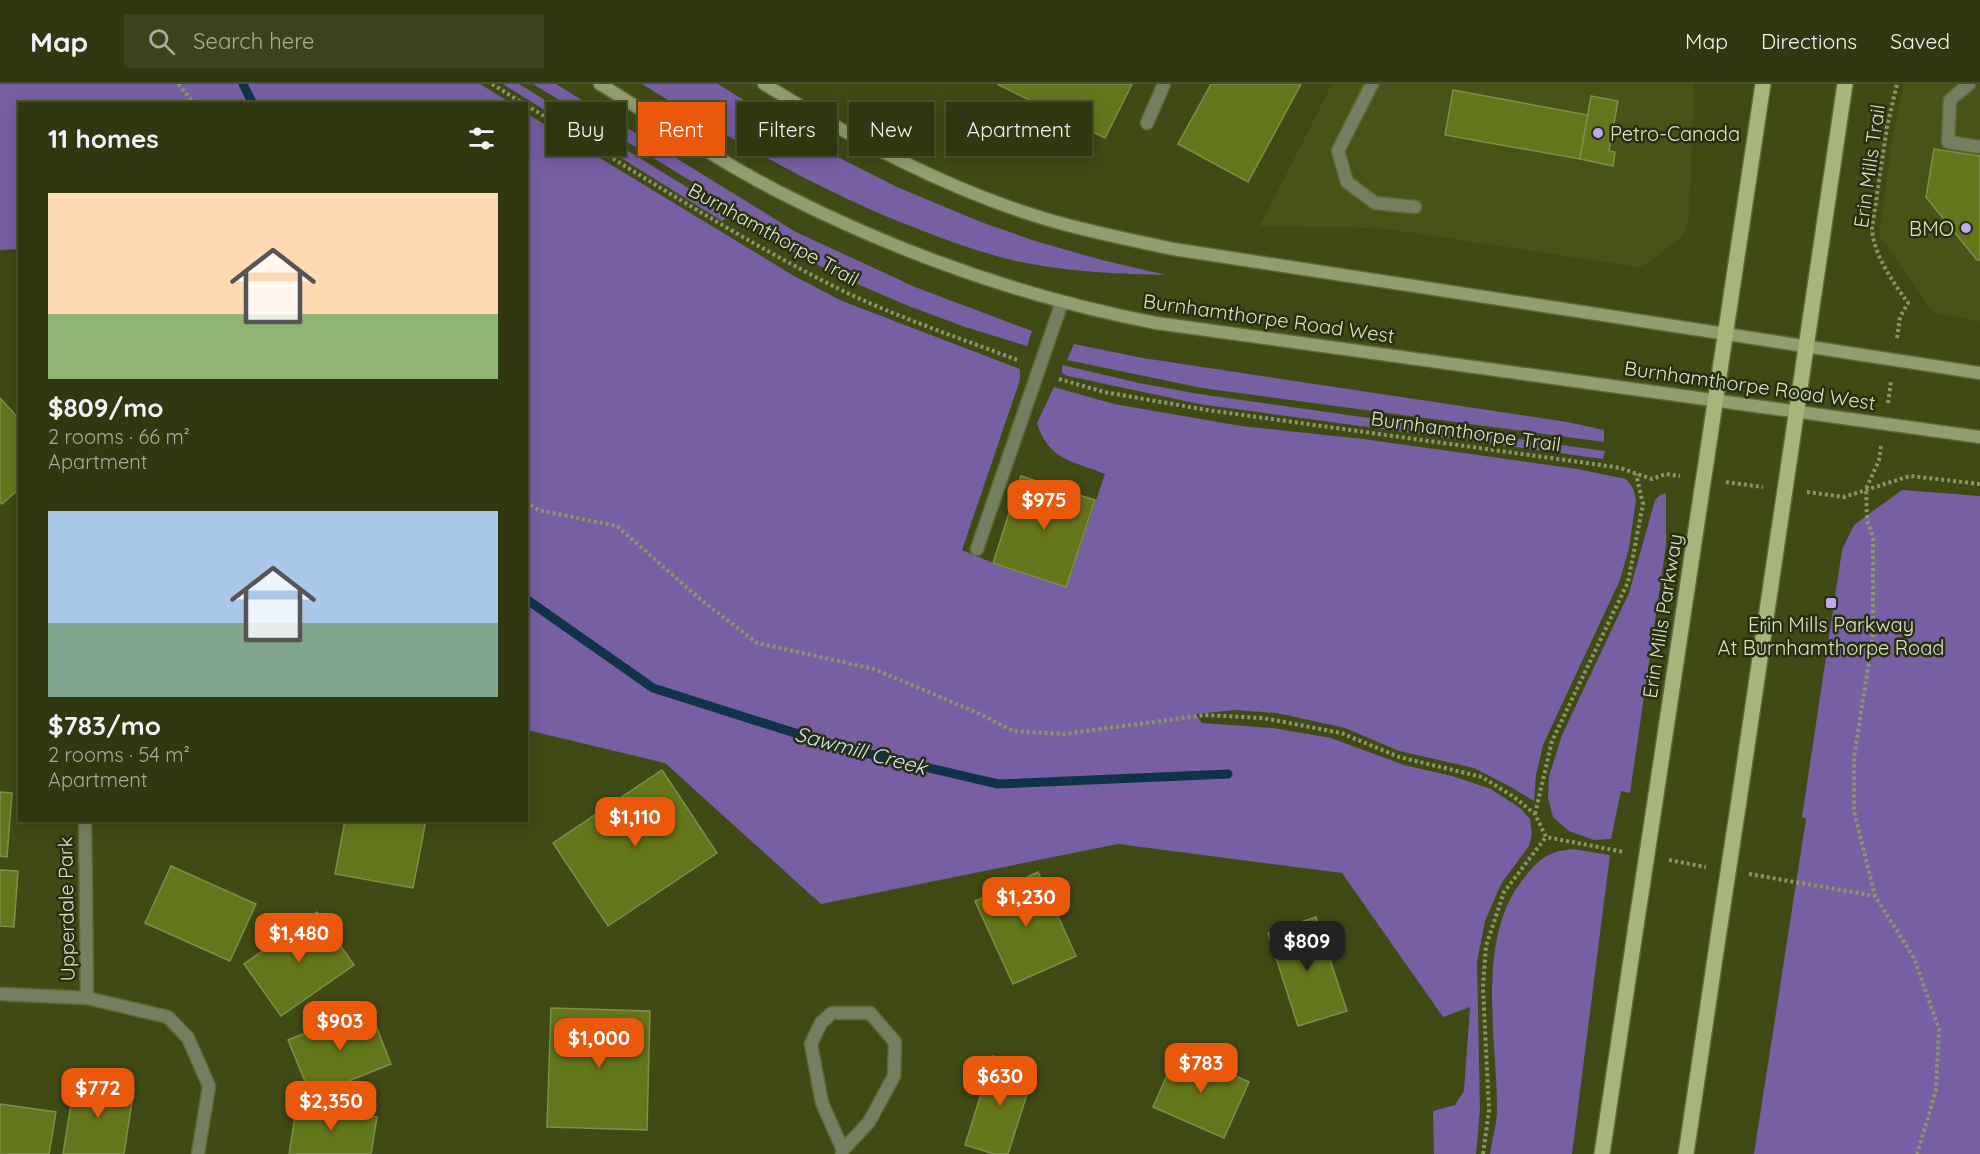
<!DOCTYPE html>
<html lang="en">
<head>
<meta charset="utf-8">
<style>
  body { margin:0; font-family:Quicksand,sans-serif; background:#3b431e; color:#f1f3f6; height:100vh; display:flex; flex-direction:column; font-size:22px; white-space:nowrap }
  * { box-sizing:border-box; margin:0 }
  p { font-size:20px; color:#a7ac9f }
  .icon { flex:none; width:33px; height:33px; fill:none; stroke:currentColor; stroke-width:2; stroke-linecap:round; stroke-linejoin:round }
  .map { position:relative; flex:1; overflow:hidden }
  .drawer { position:absolute; left:18px; top:18px; width:510px; height:720px; display:flex; flex-direction:column; background:#2f3810; border-radius:0px; box-shadow:0 3px 15px #0003,0 0 0 2px #4a5230 }
  .drawer>* { flex:none }
  .banner { position:absolute; left:546px; top:18px; width:570px; height:54px; display:flex; gap:12px }
  .price { position:absolute; translate:-50% -51px; padding:0 14px; border-radius:12px; background:#ea580c; color:#fff; font-size:20px; line-height:39px; filter:drop-shadow(0 2px 3px #0008) }
  .price::after { content:''; position:absolute; left:50%; top:36px; width:18px; height:14px; margin-left:-9px; background:inherit; clip-path:polygon(0 0,100% 0,50% 100%) }
  .price.active { background:#222; color:#fff }
  ul { padding:0; list-style:none }
  li { display:grid; align-content:center; gap:12px; height:318px; padding:0 30px }
  li span { display:grid; place-items:center; height:186px; border-radius:0px; color:#555 }
  li>.icon { margin-inline-start:auto }
  span .icon { width:108px; height:108px; fill:#fffc; stroke-width:1 }
  li b { font-size:26px }
  h2 { display:flex; justify-content:space-between; align-items:center; height:72px; padding:0 30px; font-size:26px }
  .pill { padding:0 21px; border-radius:0px; background:#2f3810; box-shadow:0 3px 15px #0003,0 0 0 2px #4a5230; font-size:21px; line-height:54px }
  .pill.active { background:#ea580c; color:#fff }
  header { display:flex; align-items:center; gap:36px; box-sizing:border-box; height:84px; padding:0 30px; background:#2f3810; border-bottom:2px solid #4a5230 }
  header strong { font-size:28px }
  nav { display:flex; gap:33px; margin-inline-start:auto; font-size:21px }
  .search { width:420px; height:54px; background:#3b431e; display:flex; align-items:center; gap:15px; box-sizing:border-box; padding:0 21px; border-radius:0px; color:#a7ac9f; font-size:22px }
  .map>svg:first-child { display:block }
  .built { fill:#485417 }
  .green { fill:#785ea3 }
  .lines { fill:none; stroke-linecap:round; stroke-linejoin:round }
  .stream { stroke:#10334a; stroke-width:9 }
  .building { fill:#64761b; stroke:#7e8f49; stroke-width:1.5 }
  .service-casing { stroke:#5e6937; stroke-width:15 }
  .minor-casing { stroke:#5e6937; stroke-width:15 }
  .secondary-casing { stroke:#5e6937; stroke-width:15 }
  .primary-casing { stroke:#5e6937; stroke-width:18 }
  .path { stroke:#8b9569; stroke-width:4; stroke-dasharray:3 3; stroke-linecap:butt }
  .service { stroke:#767e62; stroke-width:12 }
  .minor { stroke:#767e62; stroke-width:12 }
  .secondary { stroke:#929e70; stroke-width:12 }
  .primary { stroke:#a6b67b; stroke-width:15 }
  .primary-bridge-casing { stroke:#5e6937; stroke-width:18; stroke-linecap:butt }
  .primary-bridge { stroke:#a6b67b; stroke-width:15 }
  .poi-dot { fill:#c2a7f2; stroke:#282e11; stroke-width:2 }
  .labels { text-anchor:middle; dominant-baseline:central; stroke-width:5; stroke-linejoin:round; paint-order:stroke }
  .poi-label { font-size:20px; fill:#dae4c0; stroke:#282e11; text-anchor:start }
  .street-label { font-size:20px; fill:#dae4c0; stroke:#282e11 }
  .water-label { font-size:21px; font-style:italic; fill:#cde4f6; stroke:#282e11 }
</style>
</head>
<body>
<header>
<strong>Map</strong>
<div class="search"><svg class="icon" aria-label="search" viewBox="0 0 24 24"><circle cx="10" cy="10" r="6"/><path d="M15 15l6 6"/></svg>Search here</div>
<nav><a>Map</a><a>Directions</a><a>Saved</a></nav>
</header>
<div class="map">
<svg width="1980" height="1070" viewBox="0 0 1980 1070">
  <rect width="100%" height="100%" fill="#3f4a15"/>
  <g class="built">
    <path d="M1332,0H1694L1689,134L1682,153L1645,181L1638,183L1387,145L1342,143L1260,142Z"/>
    <path d="M1904,0H1980V237L1933,229L1879,151L1893,51Z"/>
  </g>
  <g class="green">
    <path d="M0,0H480L511,19L20,20L19,165L0,166Z"/>
    <path d="M503,0H519L690,105L727,134L722,137Z"/>
    <path d="M533,0H556L796,148L915,203L1032,247L1027,262L965,243L906,221L841,193L782,162L750,143L694,99Z"/>
    <path d="M642,0H718L820,64L897,103L981,138L1035,157L1102,176L1166,191C1121,190 1076,188 1031,180C997,174 963,162 931,150C828,112 735,58 642,0Z"/>
    <path d="M526,29L794,192L842,217L1020,285V296L962,466L993,479L1066,503L1105,390C1073,377 1048,376 1037,339L1054,303L1114,320L1241,342L1363,355L1577,385L1626,395L1633,404L1636,416L1629,464L1620,496L1543,661L1536,691L1534,717L1511,703L1474,684L1399,667L1345,644L1277,629L1235,626L1196,630L1202,639L1273,644L1331,654L1404,681L1452,692L1491,705L1520,724L1530,735L1532,750L1529,762L1501,800L1485,837L1477,878L1480,1025L1476,1070H1434L1433,1027L1455,1021L1464,1007L1470,923L1443,933L1342,789L1118,760L821,820L665,679L527,646Z"/>
    <path d="M1074,260L1143,274L1567,338L1604,346V358L1202,304L1067,276Z"/>
    <path d="M1062,281L1139,299L1199,310L1605,367L1603,375L1199,320L1068,292L1062,289Z"/>
    <path d="M1902,406L1980,412V1070H1754L1806,735L1802,733L1842,466L1854,441Z"/>
    <path d="M1666,409V461L1630,709L1621,707L1611,755L1594,756L1569,747L1553,733L1548,714L1549,692L1562,651L1629,509L1655,416L1660,411Z"/>
    <path d="M1573,765L1610,771L1572,1070H1490C1492,1055 1497,1040 1497,1025C1497,953 1475,854 1524,794C1531,785 1540,774 1551,770C1557,767 1566,766 1573,765Z"/>
  </g>
  <g class="lines">
    <g class="stream">
      <path d="M243,0L253,20"/>
      <path d="M526,515L653,604L839,663L998,700L1228,690"/>
    </g>
  </g>
  <g class="building">
    <path d="M997,0H1132L1105,54Z"/>
    <path d="M1211,0H1301L1248,98L1178,60Z"/>
    <path d="M1453,6L1588,31L1580,75L1445,51Z"/>
    <path d="M1591,12L1618,17L1609,67L1615,68L1613,82L1580,75Z"/>
    <path d="M1934,65L1980,72V176H1977L1926,113Z"/>
    <path d="M0,314L20,336V404L2,420L0,418Z"/>
    <path d="M1021,392L1095,416L1066,503L993,479Z"/>
    <path d="M662,686L717,769L608,842L553,759Z"/>
    <path d="M0,708L12,709L7,773L0,772Z"/>
    <path d="M345,736H426L413,804L335,790Z"/>
    <path d="M171,782L256,820L230,877L145,839Z"/>
    <path d="M0,786L18,787L14,843L0,842Z"/>
    <path d="M1038,788L1076,872L1013,900L975,817Z"/>
    <path d="M317,828L354,881L281,932L244,880Z"/>
    <path d="M1316,833L1347,927L1298,942L1268,849Z"/>
    <path d="M369,924L391,980L311,1012L288,956Z"/>
    <path d="M551,924L650,927L647,1046L547,1043Z"/>
    <path d="M1178,966L1249,998L1224,1054L1153,1023Z"/>
    <path d="M993,972L1035,985L1008,1070H994L965,1061Z"/>
    <path d="M75,995L134,1004L124,1070H63Z"/>
    <path d="M0,1020L56,1028L49,1070H0Z"/>
    <path d="M297,1020L377,1033L371,1070H289Z"/>
  </g>
  <g class="lines">
    <g class="service-casing">
      <g id="service">
        <path d="M1372,0L1338,67L1347,98L1375,119L1415,123"/>
        <path d="M1969,0L1950,16L1948,58L1980,63"/>
        <path d="M1147,39L1164,0"/>
        <path d="M977,465L1062,218"/>
      </g>
    </g>
    <g class="minor-casing">
      <g id="minor">
        <path d="M85,736L87,914"/>
        <path d="M0,910L87,914L168,933L188,954L209,1002L198,1070"/>
        <path d="M842,1070L843,1066L822,1019L811,960L821,939L832,929H870L895,958L894,992L869,1038L843,1066"/>
      </g>
    </g>
    <g class="secondary-casing">
      <g id="secondary">
        <path d="M600,0C660,37 720,78 783,110C901,170 1026,214 1156,239L1980,353"/>
        <path d="M764,0C854,55 947,106 1049,136C1090,148 1132,156 1173,165L1980,289"/>
      </g>
    </g>
    <g class="primary-casing">
      <g id="primary">
        <path d="M1656,711L1763,0"/>
        <path d="M1738,723L1845,0"/>
        <path d="M1602,1070L1636,842"/>
        <path d="M1686,1070L1718,854"/>
      </g>
    </g>
    <g class="path">
      <path d="M178,0L195,20"/>
      <path d="M492,0L524,20"/>
      <path d="M526,21C628,83 727,148 833,202C893,232 957,253 1020,277"/>
      <path d="M1897,254L1900,233L1908,219C1893,198 1873,170 1872,144L1887,43L1897,0"/>
      <path d="M1059,295L1104,308L1207,326L1601,381L1620,384L1652,395L1666,390L1680,392"/>
      <path d="M1888,319L1891,297"/>
      <path d="M1881,362L1879,376L1866,405L1867,436L1873,453V551L1854,674V727L1875,812L1914,874L1939,945L1936,1006L1917,1070"/>
      <path d="M1726,398L1763,403"/>
      <path d="M1807,408L1844,413L1910,392L1980,400"/>
      <path d="M526,417L538,426L617,442L700,515L757,559L874,585L978,629L1013,647L1064,650L1205,631L1263,634L1341,649L1399,673L1482,693L1514,713L1535,730L1546,753L1624,768"/>
      <path d="M1535,730L1552,657L1628,498L1643,420L1636,390"/>
      <path d="M1669,776L1706,783"/>
      <path d="M1749,790L1875,812"/>
      <path d="M1483,1070L1489,1027L1483,903L1486,862L1504,808L1546,753"/>
    </g>
    <use href="#service" class="service"/>
    <use href="#minor" class="minor"/>
    <use href="#secondary" class="secondary"/>
    <use href="#primary" class="primary"/>
    <g class="primary-bridge-casing">
      <g id="primary-bridge">
        <path d="M1636,842L1656,711"/>
        <path d="M1718,854L1738,723"/>
      </g>
    </g>
    <use href="#primary-bridge" class="primary-bridge"/>
  </g>
  <g class="poi-dot">
    <circle cx="1598" cy="49" r="6"/>
    <circle cx="1966" cy="144" r="6"/>
    <rect x="1825" y="513" width="12" height="12" rx="3"/>
  </g>
  <g class="labels">
    <g class="poi-label">
      <text x="1610" y="49">Petro-Canada</text>
      <text x="1954" y="144" text-anchor="end">BMO</text>
      <text x="1831" y="540" text-anchor="middle">Erin Mills Parkway<tspan x="1831" dy="23">At Burnhamthorpe Road</tspan></text>
    </g>
    <g class="street-label">
      <text transform="translate(1869 82) rotate(-82)">Erin Mills Trail</text>
      <text transform="translate(774 150) rotate(29)">Burnhamthorpe Trail</text>
      <text transform="translate(1269 234) rotate(8)">Burnhamthorpe Road West</text>
      <text transform="translate(1750 301) rotate(8)">Burnhamthorpe Road West</text>
      <text transform="translate(1466 347) rotate(8)">Burnhamthorpe Trail</text>
      <text transform="translate(1662 532) rotate(-81)">Erin Mills Parkway</text>
      <text transform="translate(66 825) rotate(-91)">Upperdale Park</text>
    </g>
    <g class="water-label">
      <text transform="translate(861 666) rotate(15)">Sawmill Creek</text>
    </g>
  </g>
</svg>
<b class="price" style="left:1044px;top:447px">$975</b>
<b class="price" style="left:635px;top:764px">$1,110</b>
<b class="price" style="left:1026px;top:844px">$1,230</b>
<b class="price" style="left:299px;top:880px">$1,480</b>
<b class="price active" style="left:1307px;top:888px">$809</b>
<b class="price" style="left:340px;top:968px">$903</b>
<b class="price" style="left:599px;top:985px">$1,000</b>
<b class="price" style="left:1201px;top:1010px">$783</b>
<b class="price" style="left:1000px;top:1023px">$630</b>
<b class="price" style="left:98px;top:1035px">$772</b>
<b class="price" style="left:331px;top:1048px">$2,350</b>
<div class="banner">
<a class="pill">Buy</a>
<a class="pill active">Rent</a>
<a class="pill">Filters</a>
<a class="pill">New</a>
<a class="pill">Apartment</a>
</div>
<section class="drawer">
<h2>11 homes<svg class="icon" aria-label="filters" viewBox="0 0 24 24"><path d="M4 7h16M4 17h16"/><circle cx="9" cy="7" r="2"/><circle cx="15" cy="17" r="2"/></svg></h2>
<ul>
<li><span style="background:linear-gradient(#ffd9b3 65%,#8fb573 0)"><svg class="icon" aria-label="home" viewBox="0 0 24 24"><path d="M3 11l9-7 9 7M6 9v11h12V9"/></svg></span><div><b>$809/mo</b><p>2 rooms · 66 m²</p><p>Apartment</p></div></li>
<li><span style="background:linear-gradient(#a9c7e8 60%,#7fa58c 0)"><svg class="icon" aria-label="home" viewBox="0 0 24 24"><path d="M3 11l9-7 9 7M6 9v11h12V9"/></svg></span><div><b>$783/mo</b><p>2 rooms · 54 m²</p><p>Apartment</p></div></li>
</ul>
</section>
</div>
</body>
</html>
